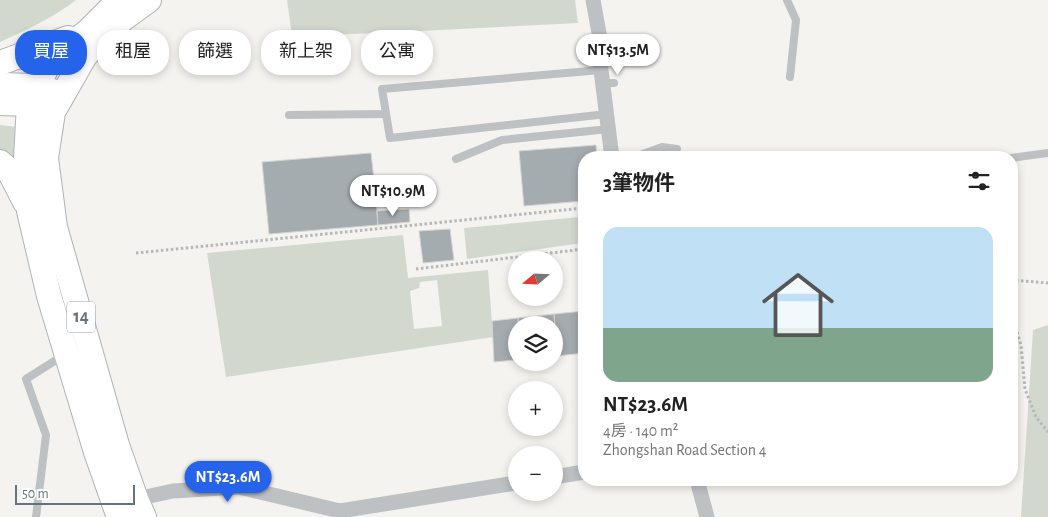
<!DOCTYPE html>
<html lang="zh-TW">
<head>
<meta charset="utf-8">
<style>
  body { margin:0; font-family:"Alegreya Sans","Noto Sans TC",sans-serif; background:#f2f2f2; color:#222; height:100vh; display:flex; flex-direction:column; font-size:19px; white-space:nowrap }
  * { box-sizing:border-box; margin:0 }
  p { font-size:16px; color:#767676 }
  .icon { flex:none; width:28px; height:28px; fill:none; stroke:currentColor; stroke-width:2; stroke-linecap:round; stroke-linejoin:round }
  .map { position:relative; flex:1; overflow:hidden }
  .drawer { position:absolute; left:578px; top:151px; width:440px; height:335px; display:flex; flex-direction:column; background:#fff; border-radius:20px; box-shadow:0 2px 8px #0003 }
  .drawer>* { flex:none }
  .top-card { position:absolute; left:15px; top:30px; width:475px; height:45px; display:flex; gap:10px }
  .needle { width:32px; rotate:251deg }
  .buttons { position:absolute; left:508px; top:251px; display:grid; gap:10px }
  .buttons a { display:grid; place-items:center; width:55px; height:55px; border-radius:50%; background:#fff; box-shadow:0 2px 8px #0003; font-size:25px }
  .scale { position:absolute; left:15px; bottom:12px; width:120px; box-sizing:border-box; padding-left:5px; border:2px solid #64747f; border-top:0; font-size:14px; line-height:18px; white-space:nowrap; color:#64747f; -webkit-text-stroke:4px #fff; paint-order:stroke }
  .price { position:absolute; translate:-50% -42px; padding:0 11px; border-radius:18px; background:#fff; color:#222; font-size:16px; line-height:32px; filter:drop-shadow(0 1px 2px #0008) }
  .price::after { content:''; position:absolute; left:50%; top:30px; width:15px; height:11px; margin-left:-8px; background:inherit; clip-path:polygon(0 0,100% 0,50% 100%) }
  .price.active { background:#2563eb; color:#fff }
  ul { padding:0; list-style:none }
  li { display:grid; align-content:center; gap:10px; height:265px; padding:0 25px }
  li span { display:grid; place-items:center; height:155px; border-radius:15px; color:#555 }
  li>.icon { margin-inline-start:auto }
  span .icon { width:90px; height:90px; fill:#fffc; stroke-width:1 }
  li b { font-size:21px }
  h2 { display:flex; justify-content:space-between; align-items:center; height:60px; padding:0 25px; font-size:21px }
  .tag { padding:0 18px; border-radius:20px; background:#fff; box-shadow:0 2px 8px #0003; font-size:18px; line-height:45px }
  .tag.active { background:#2563eb; color:#fff }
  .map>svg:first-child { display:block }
  .green { fill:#d3d8cf; fill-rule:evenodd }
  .building { fill:#a4acb0; stroke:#d5d5d2 }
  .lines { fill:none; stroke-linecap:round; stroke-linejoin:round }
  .primary-casing { stroke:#aeb3b6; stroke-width:26 }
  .path { stroke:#b5b8ba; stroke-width:3; stroke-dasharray:2.5 2.5; stroke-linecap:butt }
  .lane { stroke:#bdc1c4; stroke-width:8 }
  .street { stroke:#bdc1c4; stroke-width:15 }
  .primary { stroke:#fff; stroke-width:24 }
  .labels { text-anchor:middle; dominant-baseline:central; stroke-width:5; stroke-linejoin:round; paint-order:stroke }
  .shield { fill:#fff; stroke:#929ea5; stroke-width:1 }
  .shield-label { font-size:18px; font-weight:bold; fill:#64747f }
</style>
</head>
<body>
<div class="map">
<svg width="1048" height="517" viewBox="0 0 1048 517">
  <rect width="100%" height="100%" fill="#f4f3ef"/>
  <g class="green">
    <path d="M0,0H76C53,18 26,30 0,42Z"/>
    <path d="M287,0H575L578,23L380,33L292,36Z"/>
    <path d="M0,125L18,127L16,165L0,150Z"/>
    <path d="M580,217L583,243L467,259L464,228Z"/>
    <path d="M403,235L408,278L488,270L493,337L226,377L207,253ZM437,280L442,326L414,329L410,291L419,288L420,282Z"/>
    <path d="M1048,325V517H1021L1033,330Z"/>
  </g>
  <g class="building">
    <path d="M596,145L597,158H584V201L524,206L519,151Z"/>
    <path d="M371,153L374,180L385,179L387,200L376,201L378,225L269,234L262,162Z"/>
    <path d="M409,209L410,222L378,225L377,211Z"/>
    <path d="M580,217H584V243H583Z"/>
    <path d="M450,229L454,260L423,263L419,231Z"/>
    <path d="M584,311V353L557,356L554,314Z"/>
    <path d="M554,314L557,356L554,357V325H518V318Z"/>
    <path d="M518,318V325H516V360L494,362L492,321Z"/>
  </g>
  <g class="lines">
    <g class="primary-casing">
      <g id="primary">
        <path d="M119,0L88,31L50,61L29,104L26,159L29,211L49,296L96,452L115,506L119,517"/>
        <path d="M0,63L68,38"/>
        <path d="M0,85L32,86L52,91"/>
        <path d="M0,103L29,104L43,109"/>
        <path d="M0,162L8,169L25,202"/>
        <path d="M144,517L136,499L117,445L55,227L46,158L53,112L85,56L123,19L149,0"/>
      </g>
    </g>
    <g class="path">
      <path d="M136,253L584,208"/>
      <path d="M416,269L584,249"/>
      <path d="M1011,280L1048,283"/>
      <path d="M1011,313L1021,345L1025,389L1036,417L1048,432"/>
    </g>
    <g class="lane">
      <path d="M787,0L796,20L790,77"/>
      <path d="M601,70L382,89L390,138L607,114"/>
      <path d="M603,83H614"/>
      <path d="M289,115L386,114"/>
      <path d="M632,158L662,147L677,149"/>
      <path d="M1011,158L1048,153"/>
      <path d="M456,159L502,140L609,129"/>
      <path d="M36,517L46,435L26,379L64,355"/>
    </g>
    <g class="street">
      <path d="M593,0L599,33L601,70L612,158"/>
      <path d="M554,477L584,472"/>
      <path d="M697,480L707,517"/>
      <path d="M128,502L136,499L173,491L239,487L340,511L516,483"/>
    </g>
    <use href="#primary" class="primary"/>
  </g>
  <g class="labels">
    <rect class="shield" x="67" y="301.5" width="28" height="31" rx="4"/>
    <g class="shield-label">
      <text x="81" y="317">14</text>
    </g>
  </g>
</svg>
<div class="buttons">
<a><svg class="needle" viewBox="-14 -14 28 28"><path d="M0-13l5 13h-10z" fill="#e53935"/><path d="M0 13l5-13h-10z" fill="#767676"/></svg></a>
<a><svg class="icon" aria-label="layers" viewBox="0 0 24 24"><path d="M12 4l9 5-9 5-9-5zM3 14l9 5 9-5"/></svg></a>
<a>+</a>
<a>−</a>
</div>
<div class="scale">50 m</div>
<b class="price" style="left:618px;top:76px">NT$13.5M</b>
<b class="price" style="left:393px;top:217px">NT$10.9M</b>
<b class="price active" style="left:228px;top:503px">NT$23.6M</b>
<div class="top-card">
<a class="tag active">買屋</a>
<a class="tag">租屋</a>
<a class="tag">篩選</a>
<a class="tag">新上架</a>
<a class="tag">公寓</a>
</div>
<section class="drawer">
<h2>3筆物件<svg class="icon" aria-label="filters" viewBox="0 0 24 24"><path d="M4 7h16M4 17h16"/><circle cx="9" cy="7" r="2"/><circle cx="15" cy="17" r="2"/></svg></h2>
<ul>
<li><span style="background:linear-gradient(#bfe0f5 65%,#7fa58c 0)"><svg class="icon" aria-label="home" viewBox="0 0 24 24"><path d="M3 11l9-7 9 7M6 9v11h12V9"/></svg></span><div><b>NT$23.6M</b><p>4房 · 140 m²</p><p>Zhongshan Road Section 4</p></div></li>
</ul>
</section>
</div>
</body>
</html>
